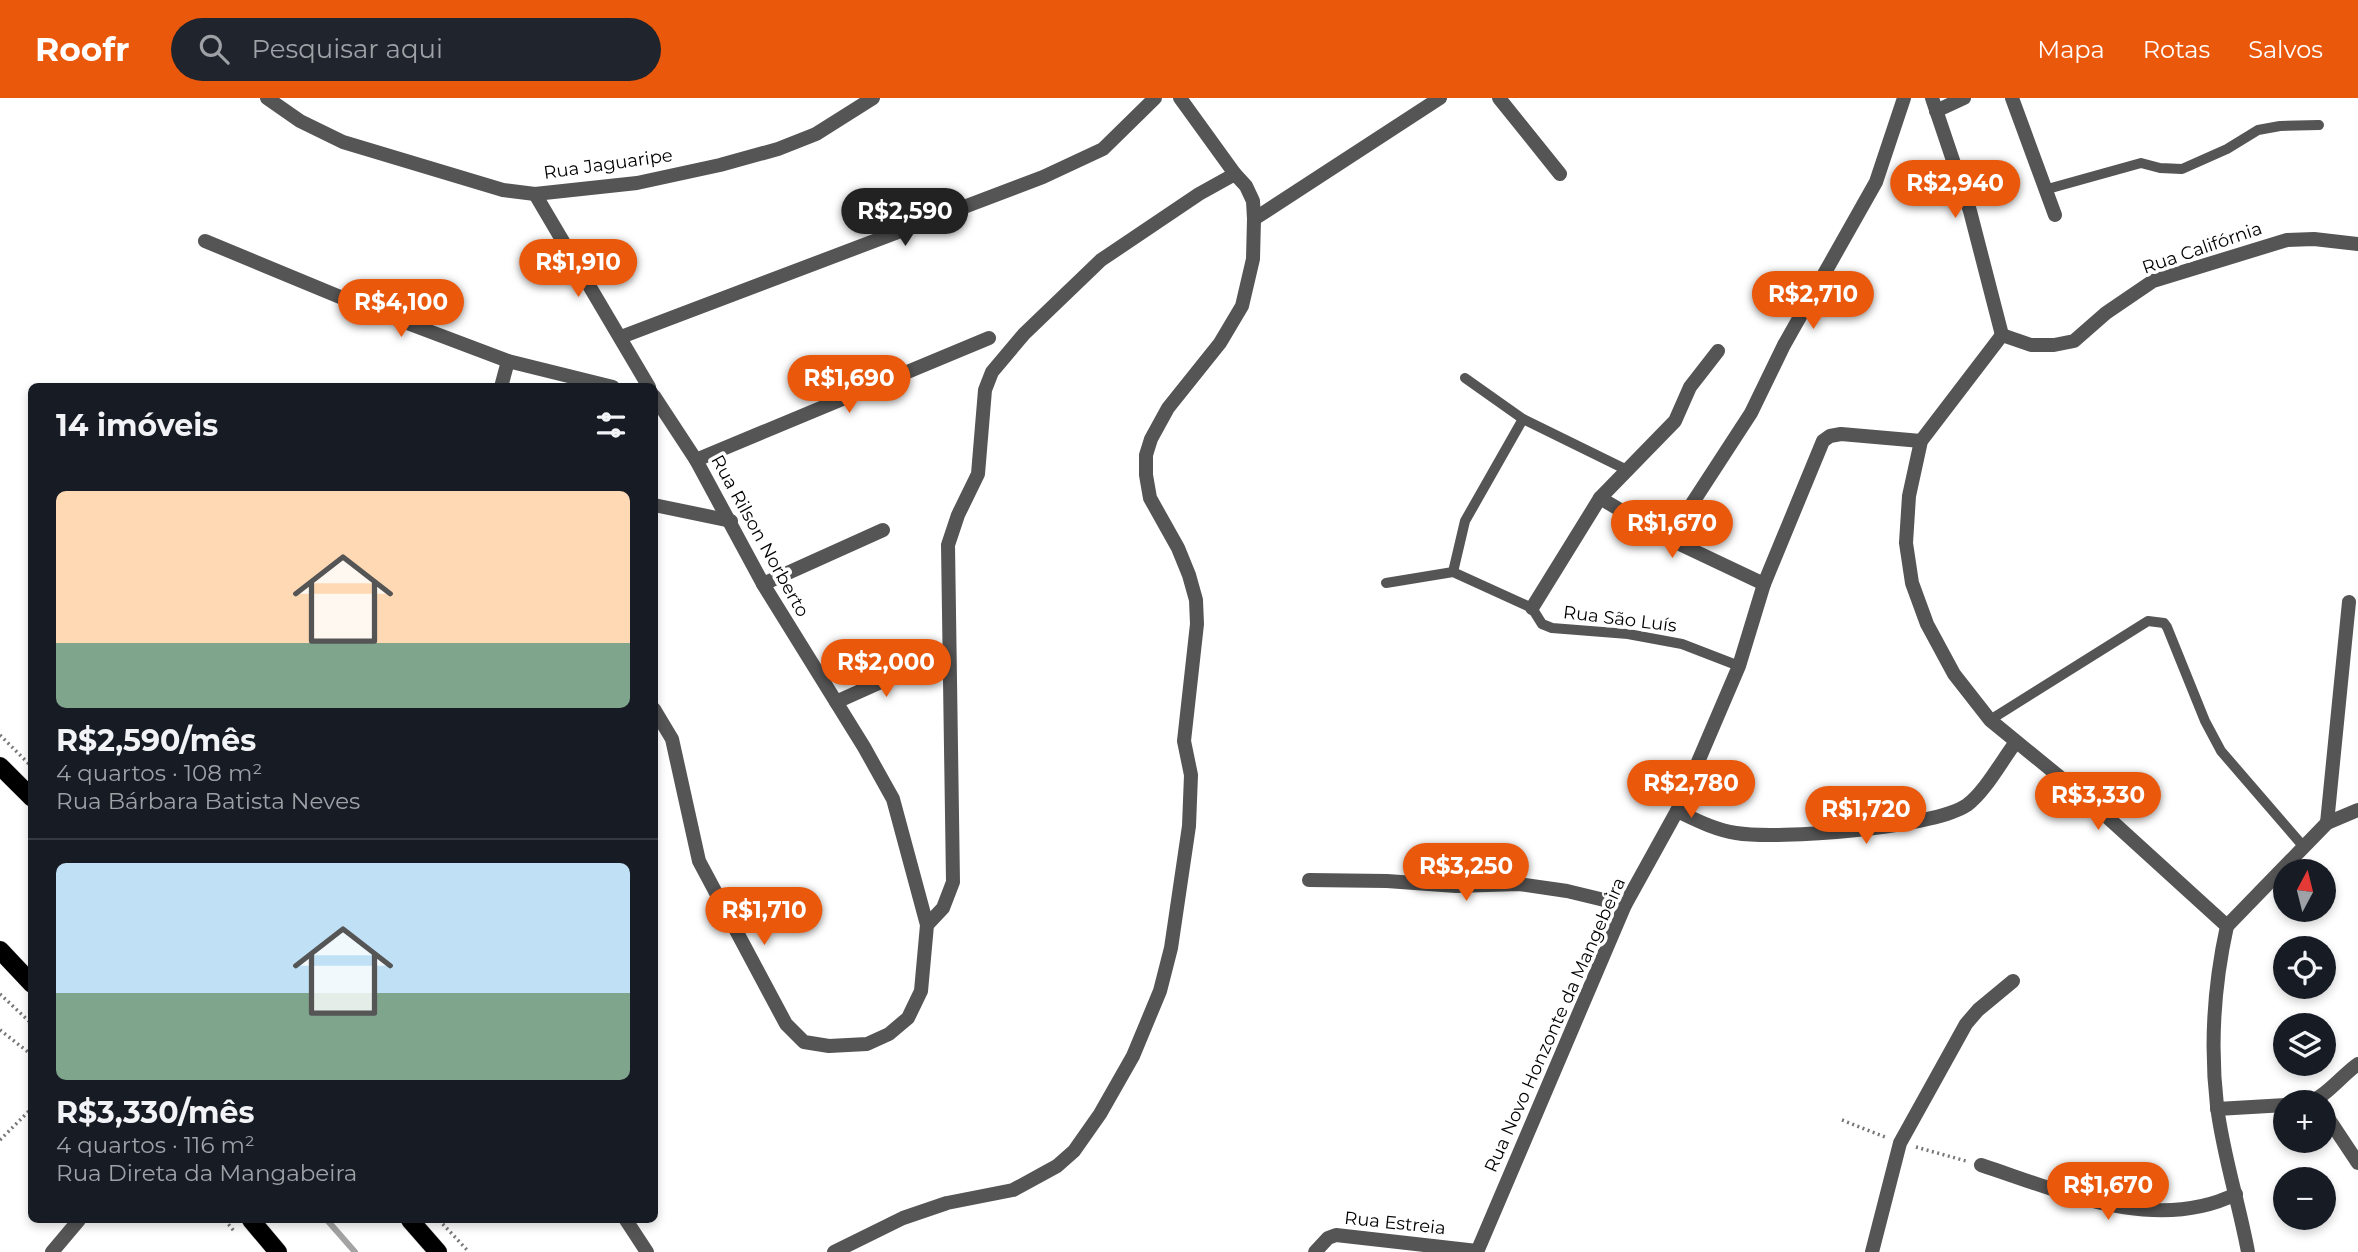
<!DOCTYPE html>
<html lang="pt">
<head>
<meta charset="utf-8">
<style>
  body { margin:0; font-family:Montserrat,sans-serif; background:#20242c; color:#f1f3f6; height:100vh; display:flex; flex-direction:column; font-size:26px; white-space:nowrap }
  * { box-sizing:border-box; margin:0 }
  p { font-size:23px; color:#9ea1a6 }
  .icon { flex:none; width:38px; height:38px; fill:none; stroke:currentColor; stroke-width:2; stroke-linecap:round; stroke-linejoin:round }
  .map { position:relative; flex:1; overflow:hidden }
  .details { position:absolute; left:28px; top:285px; width:630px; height:840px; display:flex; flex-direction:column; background:#171b24; border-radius:10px; box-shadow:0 4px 10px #0003 }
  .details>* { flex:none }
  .needle { width:46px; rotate:7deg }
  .fabs { position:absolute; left:2273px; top:761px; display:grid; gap:14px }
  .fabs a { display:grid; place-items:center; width:63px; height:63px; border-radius:50%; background:#171b24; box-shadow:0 4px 10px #0003; font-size:35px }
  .price { position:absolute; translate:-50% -60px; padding:0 16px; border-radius:24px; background:#ea580c; color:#fff; font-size:23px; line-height:46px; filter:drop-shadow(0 2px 4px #0008) }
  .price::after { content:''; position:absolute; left:50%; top:42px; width:21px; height:16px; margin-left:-10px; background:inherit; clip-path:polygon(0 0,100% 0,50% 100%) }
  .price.selected { background:#222; color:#fff }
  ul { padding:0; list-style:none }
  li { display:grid; align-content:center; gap:14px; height:371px; padding:0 28px }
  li+li { border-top:2px solid #363941 }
  li span { display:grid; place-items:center; height:217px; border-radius:10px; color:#555 }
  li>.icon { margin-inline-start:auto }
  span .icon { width:126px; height:126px; fill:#fffc; stroke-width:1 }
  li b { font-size:30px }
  h2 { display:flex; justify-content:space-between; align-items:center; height:84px; padding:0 28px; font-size:30px }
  header { display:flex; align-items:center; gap:42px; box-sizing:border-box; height:98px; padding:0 35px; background:#ea580c; color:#fff }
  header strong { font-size:33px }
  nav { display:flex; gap:38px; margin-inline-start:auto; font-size:24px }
  .search { width:490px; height:63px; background:#20242c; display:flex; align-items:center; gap:18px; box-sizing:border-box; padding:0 24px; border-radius:38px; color:#9ea1a6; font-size:26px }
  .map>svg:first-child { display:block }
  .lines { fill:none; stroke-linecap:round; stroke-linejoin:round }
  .stream { stroke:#a3a3a3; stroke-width:6 }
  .primary-casing { stroke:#dbdbdb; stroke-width:19 }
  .path { stroke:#777; stroke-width:3.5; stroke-dasharray:2 3.5; stroke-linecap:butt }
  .lane { stroke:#555; stroke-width:10 }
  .street { stroke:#555; stroke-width:14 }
  .primary { stroke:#000; stroke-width:18 }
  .labels { text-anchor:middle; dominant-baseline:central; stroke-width:7; stroke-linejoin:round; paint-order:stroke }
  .street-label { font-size:18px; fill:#000; stroke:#fff }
</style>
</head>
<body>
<header>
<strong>Roofr</strong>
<div class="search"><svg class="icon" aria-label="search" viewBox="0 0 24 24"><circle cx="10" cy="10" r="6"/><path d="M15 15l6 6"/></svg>Pesquisar aqui</div>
<nav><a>Mapa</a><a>Rotas</a><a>Salvos</a></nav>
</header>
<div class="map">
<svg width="2358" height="1154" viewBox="0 0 2358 1154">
  <rect width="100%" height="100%" fill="#fff"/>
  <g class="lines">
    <path class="stream" d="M327,1122L355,1154"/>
    <g class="primary-casing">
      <g id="primary">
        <path d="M0,668L32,700"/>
        <path d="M0,852L32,886"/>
        <path d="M251,1122L278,1154"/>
        <path d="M410,1122L438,1154"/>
      </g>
    </g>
    <g class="path">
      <path d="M0,637L32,669"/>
      <path d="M0,896L32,926"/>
      <path d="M0,932L32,957"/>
      <path d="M1842,1022L1885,1039"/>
      <path d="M0,1042L32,1010"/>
      <path d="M1916,1049L1966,1063"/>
      <path d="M225,1122L234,1133"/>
      <path d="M439,1122L469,1154"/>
    </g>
    <g class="lane">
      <path d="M2044,92L2141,65L2160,70L2182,71L2227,51L2258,32L2280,28L2319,27"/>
      <path d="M1465,280L1523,321L1627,372"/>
      <path d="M1453,474L1465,423L1523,321"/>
      <path d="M1386,485L1453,474L1532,510L1542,526L1552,530L1628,536L1682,546L1739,568"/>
      <path d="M1990,622L2148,523L2164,525L2167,529L2205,623L2221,653L2303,748"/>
    </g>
    <g class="street">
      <path d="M267,0L300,23L343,44L503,92L535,96L637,85L720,67L778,51L816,36L873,0"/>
      <path d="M1180,0L1235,76"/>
      <path d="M1499,0L1560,76"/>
      <path d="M1932,0L1970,113L2002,237"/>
      <path d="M2012,0L2055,117"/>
      <path d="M1936,13L1964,0"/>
      <path d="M535,96L649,289"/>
      <path d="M1254,121L1440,0"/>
      <path d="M205,143L357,206L508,263L613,289"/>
      <path d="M621,239L1043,79L1103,51L1155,0"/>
      <path d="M501,289L508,263"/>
      <path d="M654,298L696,362L763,486L864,649L893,701L927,827"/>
      <path d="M696,362L989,240"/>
      <path d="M1600,400L1669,441L1764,486"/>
      <path d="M654,407L731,423"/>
      <path d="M1669,441L1751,315L1784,247L1876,84L1904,0"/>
      <path d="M763,486L883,432"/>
      <path d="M1532,510L1600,400L1675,323L1690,289L1718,253"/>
      <path d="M836,604L923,565"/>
      <path d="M654,611L672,641L699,763L786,926L804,944L829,948L867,946L889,936L908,920L921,893L927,827L943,810L953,784L948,447L958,417L978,376L985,292L992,274L1024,236L1101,162L1199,96L1235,76L1246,88L1253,103L1254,121L1253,161L1242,208L1220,245L1168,310L1151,341L1146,357V377L1150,400L1178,450L1189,477L1196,502L1197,526L1184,643L1191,677L1189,728L1171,850L1160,893L1133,958L1100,1016L1074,1053L1057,1068L1013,1092L947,1105L903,1120L834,1154"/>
      <path d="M1677,713C1696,722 1715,732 1736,735C1778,742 1933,730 1967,707C1985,694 2002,662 2016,644"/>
      <path d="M2327,725L2349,504"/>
      <path d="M1309,782L1387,783L1456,788L1519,786L1567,793L1625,807"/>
      <path d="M2227,828L2327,725L2358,712"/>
      <path d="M2308,1004C2323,1002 2343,976 2358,966"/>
      <path d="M2217,1011L2286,1007"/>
      <path d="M2324,1014L2358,1065"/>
      <path d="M1981,1067C2060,1093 2155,1136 2236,1096"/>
      <path d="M626,1122L647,1154"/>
      <path d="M52,1154L79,1122"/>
      <path d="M1315,1154L1328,1140L1336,1137L1477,1153"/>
      <path d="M1477,1154L1625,807L1677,713L1739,568L1764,486L1823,343L1830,338L1841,336L1921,343"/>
      <path d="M1872,1154L1900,1045L1966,926L1978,912L2013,883"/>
      <path d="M2248,1154C2239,1105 2223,1057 2217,1008C2210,948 2214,887 2227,828L2094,707L1990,622L1954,576L1927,526L1912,485L1906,445L1909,398L1921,343L2002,237L2031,247H2054L2074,243L2106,215L2153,183L2287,142L2314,141L2358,146"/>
    </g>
    <use href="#primary" class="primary"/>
  </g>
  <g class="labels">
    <g class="street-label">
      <text transform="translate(608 66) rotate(-8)">Rua Jaguaripe</text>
      <text transform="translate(2202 150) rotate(-19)">Rua Califórnia</text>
      <text transform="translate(760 438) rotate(61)">Rua Rilson Norberto</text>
      <text transform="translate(1620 521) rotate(7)">Rua São Luís</text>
      <text transform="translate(1555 927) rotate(-66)">Rua Novo Honzonte da Mangebeira</text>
      <text transform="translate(1395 1125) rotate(6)">Rua Estreia</text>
    </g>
  </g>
</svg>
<div class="fabs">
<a><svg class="needle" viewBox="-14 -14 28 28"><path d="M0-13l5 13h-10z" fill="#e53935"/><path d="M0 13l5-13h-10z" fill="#9ea1a6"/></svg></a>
<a><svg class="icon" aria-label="locate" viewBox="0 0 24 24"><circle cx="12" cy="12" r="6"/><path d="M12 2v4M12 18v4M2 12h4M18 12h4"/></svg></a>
<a><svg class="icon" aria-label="layers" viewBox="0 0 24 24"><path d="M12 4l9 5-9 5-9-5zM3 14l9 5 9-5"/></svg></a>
<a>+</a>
<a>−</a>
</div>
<b class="price" style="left:1955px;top:122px">R$2,940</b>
<b class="price selected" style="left:905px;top:150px">R$2,590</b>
<b class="price" style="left:578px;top:201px">R$1,910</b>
<b class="price" style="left:1813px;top:233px">R$2,710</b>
<b class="price" style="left:401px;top:241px">R$4,100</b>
<b class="price" style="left:849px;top:317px">R$1,690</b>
<b class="price" style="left:1672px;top:462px">R$1,670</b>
<b class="price" style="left:886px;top:601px">R$2,000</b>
<b class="price" style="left:1691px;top:722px">R$2,780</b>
<b class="price" style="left:2098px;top:734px">R$3,330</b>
<b class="price" style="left:1866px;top:748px">R$1,720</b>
<b class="price" style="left:1466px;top:805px">R$3,250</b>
<b class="price" style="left:764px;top:849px">R$1,710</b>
<b class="price" style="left:2108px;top:1124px">R$1,670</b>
<section class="details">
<h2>14 imóveis<svg class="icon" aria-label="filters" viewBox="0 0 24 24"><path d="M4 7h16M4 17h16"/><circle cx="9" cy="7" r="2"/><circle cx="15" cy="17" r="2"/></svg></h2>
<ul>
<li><span style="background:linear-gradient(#ffd9b3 70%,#7fa58c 0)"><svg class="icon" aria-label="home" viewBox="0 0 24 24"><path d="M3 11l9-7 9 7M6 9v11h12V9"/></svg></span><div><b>R$2,590/mês</b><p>4 quartos · 108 m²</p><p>Rua Bárbara Batista Neves</p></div></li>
<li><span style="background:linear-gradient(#bfe0f5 60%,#7fa58c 0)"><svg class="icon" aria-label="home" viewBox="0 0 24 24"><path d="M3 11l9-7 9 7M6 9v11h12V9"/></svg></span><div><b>R$3,330/mês</b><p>4 quartos · 116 m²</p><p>Rua Direta da Mangabeira</p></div></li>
</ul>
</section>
</div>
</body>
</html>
